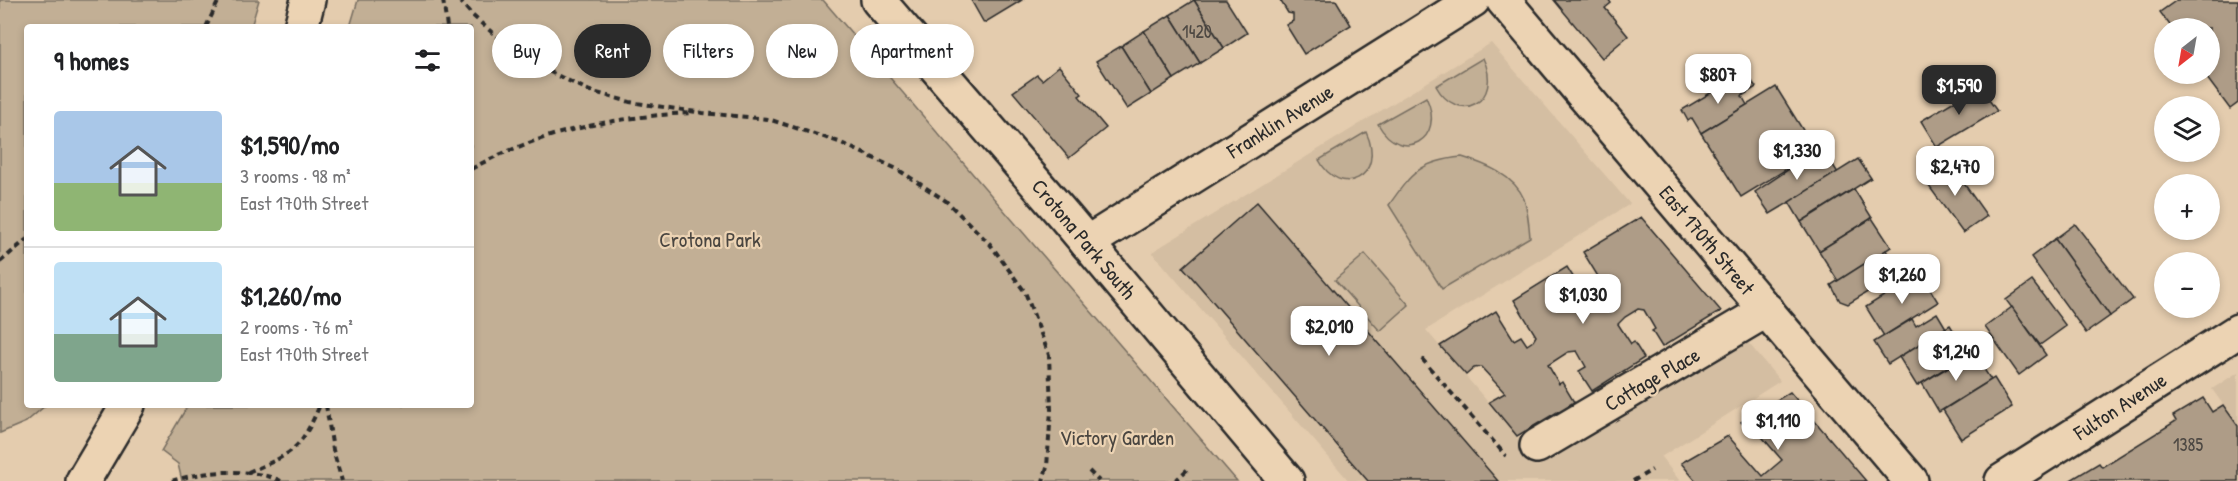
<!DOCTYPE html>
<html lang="en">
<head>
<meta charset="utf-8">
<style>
  body { margin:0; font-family:"Patrick Hand",sans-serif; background:#f6f6f6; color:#202124; height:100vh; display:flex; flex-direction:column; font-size:22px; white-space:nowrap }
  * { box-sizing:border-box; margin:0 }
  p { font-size:20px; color:#757577 }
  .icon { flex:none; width:33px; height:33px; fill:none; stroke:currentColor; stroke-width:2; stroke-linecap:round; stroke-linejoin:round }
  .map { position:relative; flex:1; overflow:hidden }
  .side { position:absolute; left:24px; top:24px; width:450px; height:384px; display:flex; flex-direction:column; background:#fff; border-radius:6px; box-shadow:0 3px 9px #0003 }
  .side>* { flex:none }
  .guide { position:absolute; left:492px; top:24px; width:570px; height:54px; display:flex; gap:12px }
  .needle { width:39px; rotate:211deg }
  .buttons { position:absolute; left:2154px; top:18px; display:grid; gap:12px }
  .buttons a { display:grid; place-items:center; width:66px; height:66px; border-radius:50%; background:#fff; box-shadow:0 3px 9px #0003; font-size:30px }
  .price { position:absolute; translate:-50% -51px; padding:0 14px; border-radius:12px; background:#fff; color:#222; font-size:20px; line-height:39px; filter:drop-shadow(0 2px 3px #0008) }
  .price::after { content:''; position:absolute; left:50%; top:36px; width:18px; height:14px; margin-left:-9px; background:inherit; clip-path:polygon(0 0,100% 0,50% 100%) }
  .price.on { background:#2b2b2b; color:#fff }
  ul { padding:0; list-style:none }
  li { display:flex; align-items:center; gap:18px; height:150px; padding:0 30px }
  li+li { border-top:2px solid #e0e0e0 }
  li span { display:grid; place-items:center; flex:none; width:168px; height:120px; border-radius:6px; color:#555 }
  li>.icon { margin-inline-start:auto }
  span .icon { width:72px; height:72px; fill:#fffc; stroke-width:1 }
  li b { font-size:26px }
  h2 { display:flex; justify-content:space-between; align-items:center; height:72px; padding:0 30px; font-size:26px }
  .pill { padding:0 21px; border-radius:27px; background:#fff; box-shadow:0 3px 9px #0003; font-size:21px; line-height:54px }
  .pill.on { background:#2b2b2b; color:#fff }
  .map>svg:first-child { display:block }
  .built { fill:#d4bea2 }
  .green { fill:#c2af95; stroke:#766d60; stroke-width:1.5 }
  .building { fill:#ae9c87; stroke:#2b2b2b; stroke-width:1.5 }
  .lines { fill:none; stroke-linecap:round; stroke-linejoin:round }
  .minor-casing { stroke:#2b2b2b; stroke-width:38 }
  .tertiary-casing { stroke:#2b2b2b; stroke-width:38 }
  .path { stroke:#2b2b2b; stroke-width:4; stroke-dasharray:6 4.5; stroke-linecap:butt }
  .minor { stroke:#ecd3b3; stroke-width:33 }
  .tertiary { stroke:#ecd3b3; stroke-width:33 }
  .labels { text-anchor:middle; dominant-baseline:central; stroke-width:4.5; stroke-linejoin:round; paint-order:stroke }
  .number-label { font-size:18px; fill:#4c4742 }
  .street-label { font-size:21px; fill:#2b2b2b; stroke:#ecd3b3 }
  .park-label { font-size:21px; fill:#494540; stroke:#ecd3b3 }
</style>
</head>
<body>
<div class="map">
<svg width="2238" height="481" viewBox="0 0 2238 481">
  <rect width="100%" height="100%" fill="#e4ccae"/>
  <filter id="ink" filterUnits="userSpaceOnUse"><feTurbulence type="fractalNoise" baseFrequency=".0167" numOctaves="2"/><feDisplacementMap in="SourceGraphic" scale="12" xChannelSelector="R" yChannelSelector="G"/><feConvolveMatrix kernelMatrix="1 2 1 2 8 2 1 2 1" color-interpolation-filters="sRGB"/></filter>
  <g filter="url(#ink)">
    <g class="built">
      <path d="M1491,43L1630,204L1426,330L1517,436L1539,466L1746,340L1780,381L1661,457L1680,481H1349L1152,252Z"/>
      <path d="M2238,372V426L2212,389Z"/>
    </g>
    <g class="green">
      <path d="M0,0H259L251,27H27V405H46L26,422L0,433Z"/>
      <path d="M358,0H823L1237,481H182L178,464L161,451L188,405H471V27H350Z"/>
      <path d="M1483,58C1504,102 1458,126 1436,86Z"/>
      <path d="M1426,97C1447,140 1401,165 1378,124Z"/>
      <path d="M1366,132C1387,177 1340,200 1319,160Z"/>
      <path d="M1462,157C1485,164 1514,175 1524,199C1528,212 1529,224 1530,237L1442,289L1389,205C1412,172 1421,161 1462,157Z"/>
      <path d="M1365,254L1409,305L1380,331L1335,280Z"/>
    </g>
    <g class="building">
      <path d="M971,0H1022L984,23Z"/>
      <path d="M1194,0H1226L1247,33L1224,48Z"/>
      <path d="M1194,0L1224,48L1200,63L1170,15Z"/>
      <path d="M1280,0H1336L1351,25L1304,54L1286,25L1293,21V14L1288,13Z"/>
      <path d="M1554,0H1609L1611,3L1605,8L1628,36L1602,58Z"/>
      <path d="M2177,0H2238V103L2230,109L2204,74H2210V28H2172L2160,12Z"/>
      <path d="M1170,15L1200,63L1174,79L1144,31Z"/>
      <path d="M1144,31L1174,79L1151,94L1121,46Z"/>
      <path d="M1121,46L1151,94L1127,109L1096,61Z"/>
      <path d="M1059,66L1082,94L1079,96L1106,128L1069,158L1013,92L1037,75L1042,80Z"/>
      <path d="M1732,80L1737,88L1751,80L1756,87L1742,96L1747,105L1701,133L1692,118L1688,121L1682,110Z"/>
      <path d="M1979,86L1997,111L1937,147L1921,121Z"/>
      <path d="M1776,87L1816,151L1741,197L1701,133Z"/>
      <path d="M1823,149L1838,173L1770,214L1755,192L1816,151Z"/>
      <path d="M1858,159L1871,178L1801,222L1789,202Z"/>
      <path d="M1948,161L1987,216L1963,233L1923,178Z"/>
      <path d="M1854,189L1872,218L1819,251L1801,222Z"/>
      <path d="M1257,202L1498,481H1368L1183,267Z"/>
      <path d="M1641,217L1721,311L1662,347L1652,331L1655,329L1644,310L1638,309L1625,317L1618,324L1631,344L1634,342L1644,358L1592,391L1579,371L1586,367L1577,351L1568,352L1548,365L1559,384L1562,382L1574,402L1517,436L1489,402L1505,393L1481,367L1474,368L1466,375L1440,346L1496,311L1514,340L1521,336L1527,345L1533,341L1536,336L1514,300L1567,267L1585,296L1591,292L1595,299L1599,297L1601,300L1604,298L1607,291L1583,252Z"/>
      <path d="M1872,218L1891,247L1838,281L1819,251Z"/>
      <path d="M2075,224L2133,299L2110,316L2055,239Z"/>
      <path d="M2055,239L2110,316L2086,333L2031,257Z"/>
      <path d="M1886,250L1896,268L1881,277L1884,282L1848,304L1840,301L1831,285Z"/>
      <path d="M1920,273L1938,302L1884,336L1866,307Z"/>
      <path d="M2032,281L2066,326L2040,345L2006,300Z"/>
      <path d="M2012,307L2046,355L2019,375L1985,327Z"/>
      <path d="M1937,313L1946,328L1888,364L1874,342L1912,319L1916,326Z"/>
      <path d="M1950,325L1968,354L1917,386L1899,357Z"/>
      <path d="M1973,352L1991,380L1939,412L1922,383Z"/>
      <path d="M1994,378L2012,407L1961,439L1943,410Z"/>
      <path d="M1790,392L1866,481H1696L1681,463L1728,436L1763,476L1782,460L1750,423L1745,426L1741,422Z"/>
      <path d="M2203,398L2212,412L2223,405L2238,426V481H2069L2099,463L2102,467L2176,421L2173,416Z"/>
    </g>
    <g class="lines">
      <g class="minor-casing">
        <g id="minor">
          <path d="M878,0L1066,218L1287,481"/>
          <path d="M1503,0L1911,481"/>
          <path d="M1087,243L1473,0"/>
          <path d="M1537,446L1767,310"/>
          <path d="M2002,481L2238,331"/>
        </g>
      </g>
      <g class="tertiary-casing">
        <g id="tertiary">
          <path d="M301,27L308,0"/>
          <path d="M83,481L128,405"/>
        </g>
      </g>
      <g class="path">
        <path d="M443,0L447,27"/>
        <path d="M459,0L472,15L504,43L542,68L590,91L630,102L703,113L768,119L839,142L897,169L946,201L990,244L1025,292L1049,355L1051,410L1047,467L1043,481"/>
        <path d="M206,27L219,0"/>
        <path d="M471,169C538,132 617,116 692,113"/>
        <path d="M0,262L27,239"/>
        <path d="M1422,359L1506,456"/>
        <path d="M326,405L333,450L342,481"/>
        <path d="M1089,471L1099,481"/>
        <path d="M248,472C293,454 300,450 320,405"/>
        <path d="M172,481C202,471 251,467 281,481"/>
        <path d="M1175,481L1190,467"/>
        <path d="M1633,481L1652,470"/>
      </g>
      <use href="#minor" class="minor"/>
      <use href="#tertiary" class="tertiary"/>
    </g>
  </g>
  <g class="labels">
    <g class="number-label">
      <text x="1197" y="31">1420</text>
      <text x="2188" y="444">1385</text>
    </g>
    <g class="street-label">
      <text transform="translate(1280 121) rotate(-32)">Franklin Avenue</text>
      <text transform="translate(1084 239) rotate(50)">Crotona Park South</text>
      <text transform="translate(1707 240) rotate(50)">East 170th Street</text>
      <text transform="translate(1652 379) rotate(-30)">Cottage Place</text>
      <text transform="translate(2120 406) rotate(-33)">Fulton Avenue</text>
    </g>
    <g class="park-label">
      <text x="710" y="239">Crotona Park</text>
      <text x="1117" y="437">Victory Garden</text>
    </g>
  </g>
</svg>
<div class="buttons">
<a><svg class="needle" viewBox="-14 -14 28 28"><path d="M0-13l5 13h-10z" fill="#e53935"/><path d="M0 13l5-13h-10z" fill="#757577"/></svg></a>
<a><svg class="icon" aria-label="layers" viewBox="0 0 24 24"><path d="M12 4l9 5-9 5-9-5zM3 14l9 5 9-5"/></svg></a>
<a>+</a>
<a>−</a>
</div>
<b class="price" style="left:1718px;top:105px">$807</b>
<b class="price on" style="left:1959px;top:116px">$1,590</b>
<b class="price" style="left:1797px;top:181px">$1,330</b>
<b class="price" style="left:1955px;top:197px">$2,470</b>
<b class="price" style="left:1902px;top:305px">$1,260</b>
<b class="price" style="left:1583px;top:325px">$1,030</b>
<b class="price" style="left:1329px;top:357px">$2,010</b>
<b class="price" style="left:1956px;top:382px">$1,240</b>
<b class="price" style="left:1778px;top:451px">$1,110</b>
<div class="guide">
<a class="pill">Buy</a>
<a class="pill on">Rent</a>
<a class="pill">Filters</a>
<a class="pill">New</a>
<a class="pill">Apartment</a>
</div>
<section class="side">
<h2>9 homes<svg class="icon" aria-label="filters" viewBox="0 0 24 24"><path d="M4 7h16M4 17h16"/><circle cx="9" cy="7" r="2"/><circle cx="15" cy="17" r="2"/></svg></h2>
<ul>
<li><span style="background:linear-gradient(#a9c7e8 60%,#8fb573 0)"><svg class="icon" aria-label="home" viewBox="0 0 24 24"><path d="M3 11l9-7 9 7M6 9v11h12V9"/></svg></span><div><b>$1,590/mo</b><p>3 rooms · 98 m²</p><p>East 170th Street</p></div></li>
<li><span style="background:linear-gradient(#bfe0f5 60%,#7fa58c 0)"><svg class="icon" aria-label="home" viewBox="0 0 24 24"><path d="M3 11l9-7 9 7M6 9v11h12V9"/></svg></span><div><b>$1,260/mo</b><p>2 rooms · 76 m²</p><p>East 170th Street</p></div></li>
</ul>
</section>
</div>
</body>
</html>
